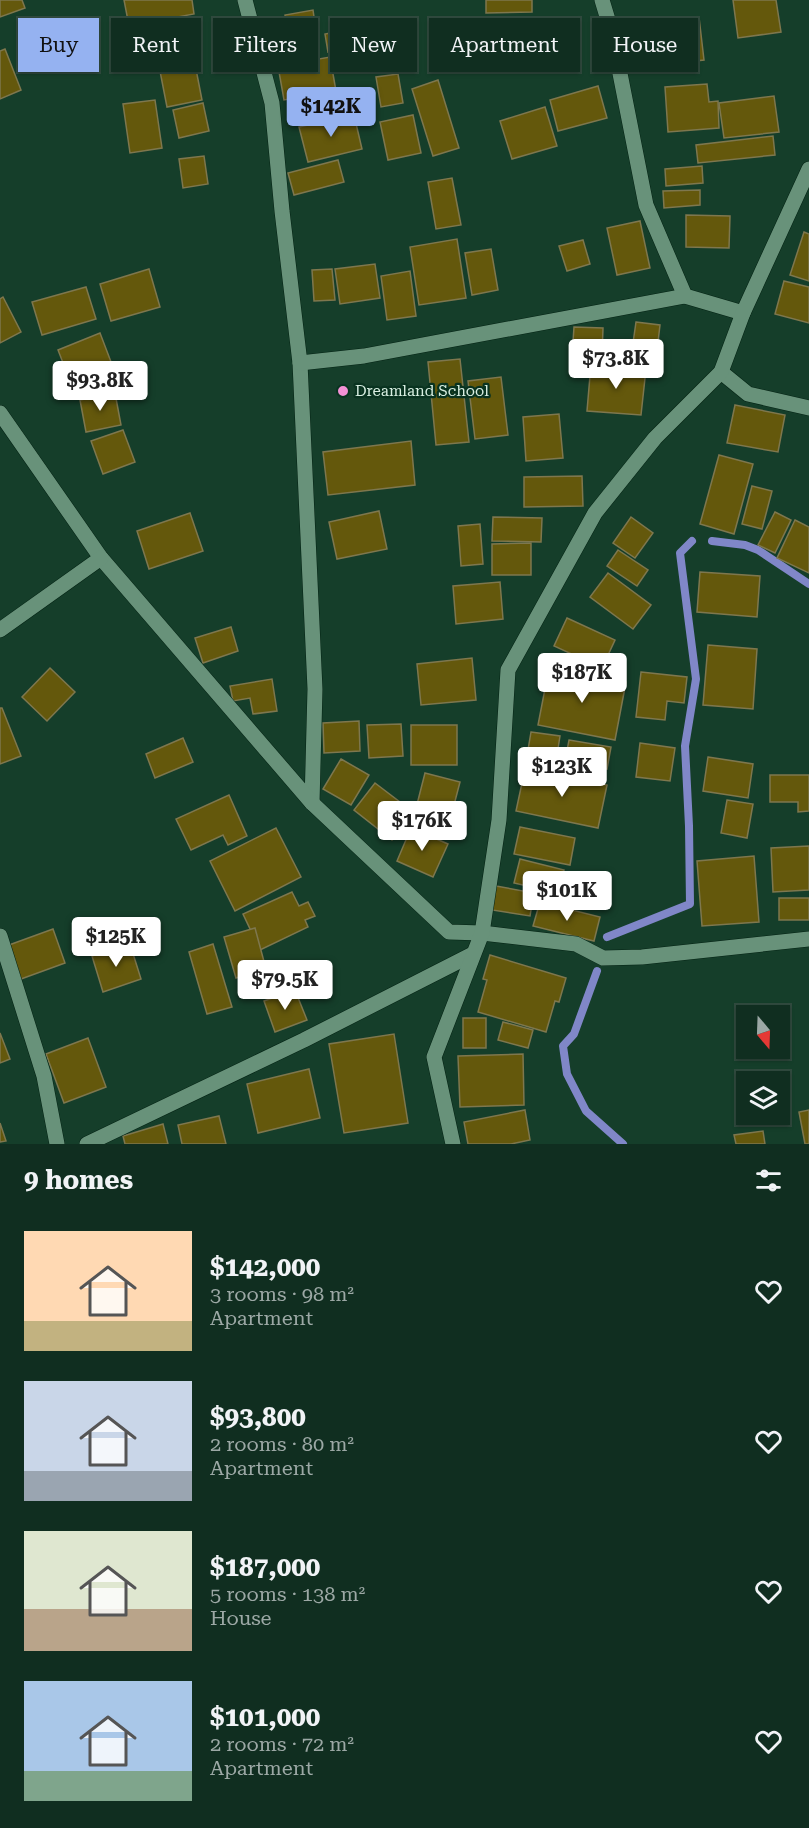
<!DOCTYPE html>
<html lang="en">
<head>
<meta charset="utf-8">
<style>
  body { margin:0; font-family:"Roboto Serif",serif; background:#1e3a2d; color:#f1f3f6; height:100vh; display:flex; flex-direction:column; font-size:22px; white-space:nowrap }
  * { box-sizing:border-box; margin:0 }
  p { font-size:20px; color:#9ca8a5 }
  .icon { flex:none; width:33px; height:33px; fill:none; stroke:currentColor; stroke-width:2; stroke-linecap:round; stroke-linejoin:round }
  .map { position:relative; height:1144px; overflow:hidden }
  .panel { display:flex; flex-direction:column; background:#102e20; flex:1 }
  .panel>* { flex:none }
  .banner { position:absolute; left:18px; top:18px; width:774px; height:54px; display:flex; gap:12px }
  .needle { width:39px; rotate:161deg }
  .buttons { position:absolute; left:736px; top:1005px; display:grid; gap:12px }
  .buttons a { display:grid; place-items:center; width:54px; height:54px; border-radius:0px; background:#102e20; box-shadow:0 2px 4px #0004,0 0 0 2px #304a3e; font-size:30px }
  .price { position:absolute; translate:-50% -51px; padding:0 14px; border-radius:6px; background:#fff; color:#222; font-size:20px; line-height:39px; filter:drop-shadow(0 2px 3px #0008) }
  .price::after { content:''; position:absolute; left:50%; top:36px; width:18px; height:14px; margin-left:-9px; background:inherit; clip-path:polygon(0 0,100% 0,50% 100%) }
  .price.selected { background:#95b2f1; color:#111 }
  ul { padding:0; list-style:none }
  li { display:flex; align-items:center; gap:18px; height:150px; padding:0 24px }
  li span { display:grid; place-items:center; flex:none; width:168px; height:120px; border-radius:0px; color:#555 }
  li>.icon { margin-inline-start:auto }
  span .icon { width:72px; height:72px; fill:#fffc; stroke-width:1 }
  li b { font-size:26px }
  h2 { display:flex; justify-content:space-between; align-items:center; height:72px; padding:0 24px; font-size:26px }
  .pill { padding:0 21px; border-radius:0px; background:#102e20; box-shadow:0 2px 4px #0004,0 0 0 2px #304a3e; font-size:21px; line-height:54px }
  .pill.selected { background:#95b2f1; color:#111 }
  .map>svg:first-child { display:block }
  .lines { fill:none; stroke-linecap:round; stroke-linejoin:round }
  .stream { stroke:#8087c8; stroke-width:8 }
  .building { fill:#64580c; stroke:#7e774e; stroke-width:1.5 }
  .minor-casing { stroke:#042314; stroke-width:16 }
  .minor { stroke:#68927a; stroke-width:15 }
  .poi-dot { fill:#f391d5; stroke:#093320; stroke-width:2 }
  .labels { text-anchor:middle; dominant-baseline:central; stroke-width:4.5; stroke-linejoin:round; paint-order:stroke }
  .poi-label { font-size:15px; fill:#d9efe2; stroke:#093320; text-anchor:start }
</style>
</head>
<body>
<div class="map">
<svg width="809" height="1144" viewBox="0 0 809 1144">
  <rect width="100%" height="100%" fill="#153e2a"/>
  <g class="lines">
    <g class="stream">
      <path d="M712,541L745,545L758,550L809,584"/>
      <path d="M607,937L690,904L689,826L685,746L696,679L680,553L692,541"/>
      <path d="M597,971L574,1034L563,1046L567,1074L586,1111L623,1144"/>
    </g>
  </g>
  <g class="building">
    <path d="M0,0H22L25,8L0,17Z"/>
    <path d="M124,0H192L194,14L129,26Z"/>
    <path d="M486,0H532V12L486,13Z"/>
    <path d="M733,0H776L781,32L738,38Z"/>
    <path d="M313,10L318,45L290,50L285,15Z"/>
    <path d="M699,17L704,60L658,65L653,23Z"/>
    <path d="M181,21L187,51L155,59L148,29Z"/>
    <path d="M350,29L354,47L328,52L325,34Z"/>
    <path d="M5,49L21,90L0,99V51Z"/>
    <path d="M330,57L336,91L284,100L278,66Z"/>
    <path d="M194,59L202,100L167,107L159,66Z"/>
    <path d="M398,74L403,103L381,107L376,77Z"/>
    <path d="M438,80L459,148L433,156L412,89Z"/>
    <path d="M707,84L709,102L718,101L719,128L668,132L665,87Z"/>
    <path d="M598,86L607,118L558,131L550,100Z"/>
    <path d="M774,96L779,132L724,138L719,103Z"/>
    <path d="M155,100L162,148L130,153L123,104Z"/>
    <path d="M203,103L209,131L179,138L173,110Z"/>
    <path d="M545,107L557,146L512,159L500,121Z"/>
    <path d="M354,115L362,149L308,162L299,127Z"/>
    <path d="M413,115L421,153L388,160L380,122Z"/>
    <path d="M773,136L775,155L698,163L696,145Z"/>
    <path d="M204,156L208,184L183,188L179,159Z"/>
    <path d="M338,160L344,182L294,195L288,173Z"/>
    <path d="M702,166L703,183L666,186L665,169Z"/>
    <path d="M452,178L461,225L436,229L428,182Z"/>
    <path d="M700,190V205L664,208L663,191Z"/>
    <path d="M686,215L730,216L729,248L686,247Z"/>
    <path d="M640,221L650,268L617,275L607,228Z"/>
    <path d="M804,232L809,234V281L790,275Z"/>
    <path d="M457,239L466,298L419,305L410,247Z"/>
    <path d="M583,240L590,264L567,271L559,246Z"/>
    <path d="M491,249L498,290L472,295L465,253Z"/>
    <path d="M375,264L380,298L340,304L335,269Z"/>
    <path d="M149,269L160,307L111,321L100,284Z"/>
    <path d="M332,269L335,300L314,301L312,270Z"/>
    <path d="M410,271L416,316L387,320L381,276Z"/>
    <path d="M784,281L809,287V323L775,314Z"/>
    <path d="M86,287L96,319L42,335L32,302Z"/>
    <path d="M3,297L21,332L0,343V299Z"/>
    <path d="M636,322L660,325L656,359L631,357Z"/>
    <path d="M574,327L603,328L602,357L572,356Z"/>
    <path d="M100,333L116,375L74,391L58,350Z"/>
    <path d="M460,359L469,442L436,445L428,362Z"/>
    <path d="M591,364L646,369L641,415L587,411Z"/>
    <path d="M501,377L508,435L475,439L468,381Z"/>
    <path d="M115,393L121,425L86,432L80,400Z"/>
    <path d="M735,405L785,415L778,452L727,443Z"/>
    <path d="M559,414L563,458L526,461L523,417Z"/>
    <path d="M123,430L135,462L103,474L91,441Z"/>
    <path d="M411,441L415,485L328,495L323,452Z"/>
    <path d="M719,455L753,464L734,534L700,524Z"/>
    <path d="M582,476L583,506L524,507V477Z"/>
    <path d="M752,486L772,491L762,529L742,524Z"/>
    <path d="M379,511L387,549L337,559L329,522Z"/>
    <path d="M775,512L791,520L775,553L758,545Z"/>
    <path d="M190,513L203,551L149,569L137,531Z"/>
    <path d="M493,517L542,518L541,542L492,541Z"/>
    <path d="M631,517L653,533L635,558L613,543Z"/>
    <path d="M795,520L809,527V573L777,558Z"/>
    <path d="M480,524L483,564L461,566L458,526Z"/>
    <path d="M531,543V575H492V544Z"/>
    <path d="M618,550L648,570L637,586L607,566Z"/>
    <path d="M700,572L760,576L757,617L697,612Z"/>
    <path d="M608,573L651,605L633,629L590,597Z"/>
    <path d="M500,582L503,619L456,624L453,586Z"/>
    <path d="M567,618L615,640L602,668L554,646Z"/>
    <path d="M231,627L238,651L203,663L195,638Z"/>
    <path d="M708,645L757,649L753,709L703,705Z"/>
    <path d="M472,658L476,700L421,705L417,664Z"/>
    <path d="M50,668L75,692L47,721L22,697Z"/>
    <path d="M549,668L626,682L615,740L538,725Z"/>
    <path d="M641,672L687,677L684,703L667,701L665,720L636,717Z"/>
    <path d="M272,679L277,711L253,714L250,698L233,701L230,686Z"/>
    <path d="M0,708H2L21,756L0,764Z"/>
    <path d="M359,721L360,751L324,753L323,723Z"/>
    <path d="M401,724L403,756L369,758L367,725Z"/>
    <rect x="411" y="725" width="46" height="40"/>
    <path d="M531,732L560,736L557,755L528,750Z"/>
    <path d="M183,738L193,762L155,778L146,754Z"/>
    <path d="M569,740L611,747L607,769L565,761Z"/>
    <path d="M640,743L675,748L670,781L636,777Z"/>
    <path d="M708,757L753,764L748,798L703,791Z"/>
    <path d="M341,759L369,775L351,805L323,789Z"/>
    <path d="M525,769L607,785L598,828L516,811Z"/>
    <path d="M425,773L460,782L448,828L413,820Z"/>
    <path d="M770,775H809V811L798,812V802H770Z"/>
    <path d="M375,783L413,812L392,840L354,810Z"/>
    <path d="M229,795L247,836L228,845L223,835L191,850L176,819Z"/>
    <path d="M727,800L753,804L747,838L721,833Z"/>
    <path d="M520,827L575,838L570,865L514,854Z"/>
    <path d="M276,828L301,877L235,911L210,861Z"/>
    <path d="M411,828L448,844L433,877L397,861Z"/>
    <path d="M809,846V890L773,892L771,848Z"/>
    <path d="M754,856L759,922L702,926L697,861Z"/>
    <path d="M520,859L564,870L558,893L514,883Z"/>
    <path d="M496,886L534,893L530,916L492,910Z"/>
    <path d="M292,892L299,906L308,902L315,916L305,920L308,927L260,950L243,914Z"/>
    <rect x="779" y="898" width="30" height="22"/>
    <path d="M540,902L600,917L594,941L533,926Z"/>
    <path d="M255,928L266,969L236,978L224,937Z"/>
    <path d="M53,929L65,963L21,979L9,945Z"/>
    <path d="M130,944L141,979L103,992L92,956Z"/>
    <path d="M213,944L232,1007L207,1014L189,952Z"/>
    <path d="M490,955L566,978L559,1002L555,1001L546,1032L478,1012L487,980L483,979Z"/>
    <path d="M295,990L307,1020L275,1032L264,1001Z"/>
    <rect x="463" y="1018" width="23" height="30"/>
    <path d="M503,1022L533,1030L528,1048L498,1040Z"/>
    <path d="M0,1033L10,1059L0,1063Z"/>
    <path d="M394,1034L408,1123L344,1133L329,1044Z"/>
    <path d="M88,1038L106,1087L64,1103L46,1054Z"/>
    <path d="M523,1054L524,1105L460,1107L458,1056Z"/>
    <path d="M309,1069L320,1118L258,1133L247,1084Z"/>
    <path d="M525,1110L530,1140L511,1144H468L464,1122Z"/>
    <path d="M809,1110V1144H805L799,1112Z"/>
    <path d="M219,1116L226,1144H182L178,1125Z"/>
    <path d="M0,1123L6,1141L0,1142Z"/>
    <path d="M163,1124L168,1144H125L123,1136Z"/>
    <path d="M763,1131L765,1144H736L734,1135Z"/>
  </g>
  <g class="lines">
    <g class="minor-casing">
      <g id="minor">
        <path d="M245,0L272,103L282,211L300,363L315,689L312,803"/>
        <path d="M602,0L612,33L646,205L685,296L743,313"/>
        <path d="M300,363L364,356L685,296"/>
        <path d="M721,372L748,394L809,408"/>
        <path d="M0,413L101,558L312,803L449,932L482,933L576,944L603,958L642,957L809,939"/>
        <path d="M0,630L101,558"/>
        <path d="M0,936L44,1076L57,1144"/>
        <path d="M87,1144L304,1040L473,954"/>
        <path d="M453,1144L434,1057L482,933L499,820L508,670L595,513L655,438L721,372L743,313L809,169"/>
      </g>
    </g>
    <use href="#minor" class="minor"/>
  </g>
  <circle class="poi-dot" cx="343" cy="391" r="6"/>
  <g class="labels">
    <g class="poi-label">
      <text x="355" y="391">Dreamland School</text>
    </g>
  </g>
</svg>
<div class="buttons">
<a><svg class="needle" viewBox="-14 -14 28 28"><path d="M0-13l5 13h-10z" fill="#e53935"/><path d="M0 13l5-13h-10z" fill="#9ca8a5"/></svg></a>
<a><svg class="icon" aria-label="layers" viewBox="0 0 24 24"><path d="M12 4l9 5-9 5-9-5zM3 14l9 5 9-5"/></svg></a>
</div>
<b class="price selected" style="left:331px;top:138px">$142K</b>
<b class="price" style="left:616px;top:390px">$73.8K</b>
<b class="price" style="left:100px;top:412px">$93.8K</b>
<b class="price" style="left:582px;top:704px">$187K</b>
<b class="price" style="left:562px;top:798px">$123K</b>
<b class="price" style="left:422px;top:852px">$176K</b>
<b class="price" style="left:567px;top:922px">$101K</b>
<b class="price" style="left:116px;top:968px">$125K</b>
<b class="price" style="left:285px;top:1011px">$79.5K</b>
<div class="banner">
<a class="pill selected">Buy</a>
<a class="pill">Rent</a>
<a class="pill">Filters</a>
<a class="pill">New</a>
<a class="pill">Apartment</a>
<a class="pill">House</a>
</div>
</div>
<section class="panel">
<h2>9 homes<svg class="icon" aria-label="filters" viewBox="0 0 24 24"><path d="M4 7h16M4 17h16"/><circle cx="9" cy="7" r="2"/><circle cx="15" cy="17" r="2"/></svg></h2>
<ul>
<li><span style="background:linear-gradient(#ffd9b3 75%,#c2b280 0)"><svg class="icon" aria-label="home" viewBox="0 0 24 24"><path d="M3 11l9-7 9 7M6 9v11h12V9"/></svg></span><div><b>$142,000</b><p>3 rooms · 98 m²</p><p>Apartment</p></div><svg class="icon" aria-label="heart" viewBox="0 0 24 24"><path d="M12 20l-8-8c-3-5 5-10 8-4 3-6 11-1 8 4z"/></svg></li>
<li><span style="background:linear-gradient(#c9d6e8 75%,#9aa5b1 0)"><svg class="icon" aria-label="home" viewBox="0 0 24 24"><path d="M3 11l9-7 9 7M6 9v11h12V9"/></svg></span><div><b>$93,800</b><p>2 rooms · 80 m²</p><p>Apartment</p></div><svg class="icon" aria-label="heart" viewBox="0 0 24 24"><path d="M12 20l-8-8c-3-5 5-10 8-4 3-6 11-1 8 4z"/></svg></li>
<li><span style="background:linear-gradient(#dfe7d0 65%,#b9a48a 0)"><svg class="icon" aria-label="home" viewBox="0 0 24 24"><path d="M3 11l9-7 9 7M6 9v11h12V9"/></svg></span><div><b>$187,000</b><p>5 rooms · 138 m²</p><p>House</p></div><svg class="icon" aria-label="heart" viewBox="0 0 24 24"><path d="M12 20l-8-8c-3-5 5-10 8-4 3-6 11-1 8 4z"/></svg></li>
<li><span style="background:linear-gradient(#a9c7e8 75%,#7fa58c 0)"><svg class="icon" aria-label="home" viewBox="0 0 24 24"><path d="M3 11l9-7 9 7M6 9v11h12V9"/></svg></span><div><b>$101,000</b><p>2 rooms · 72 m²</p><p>Apartment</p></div><svg class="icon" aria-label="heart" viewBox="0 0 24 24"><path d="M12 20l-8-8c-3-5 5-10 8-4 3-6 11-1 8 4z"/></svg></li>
</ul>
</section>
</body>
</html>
